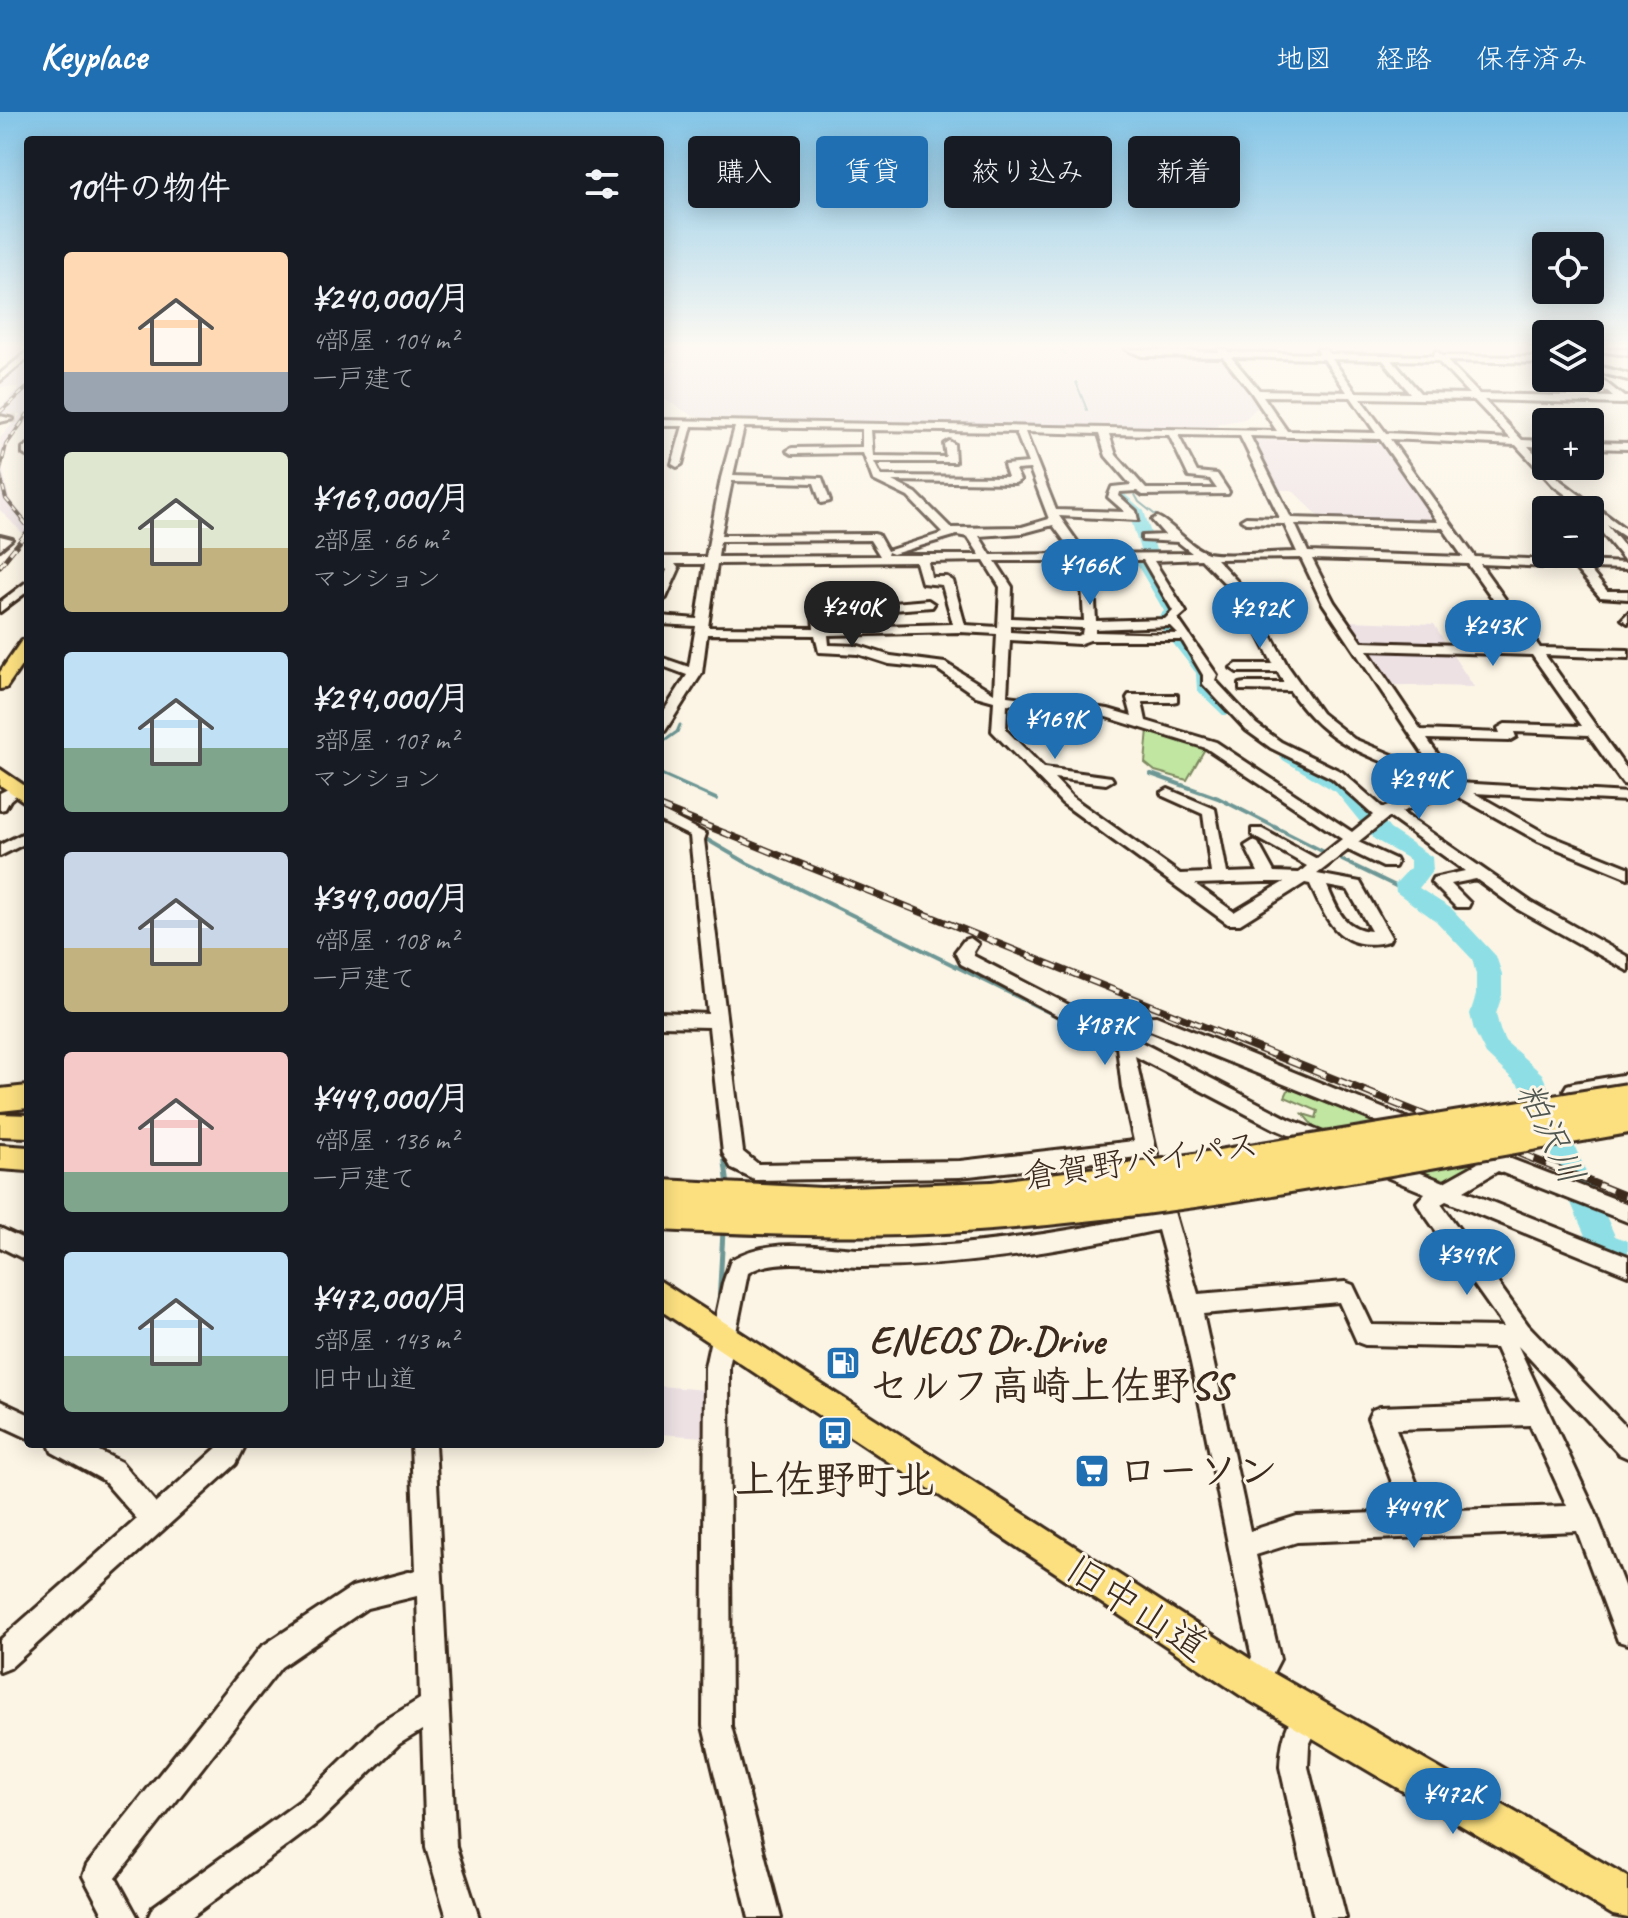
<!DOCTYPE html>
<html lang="ja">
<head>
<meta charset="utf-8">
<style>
  body { margin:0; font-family:Caveat,"Klee One",sans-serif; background:#20242c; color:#f1f3f6; height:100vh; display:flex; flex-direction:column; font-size:30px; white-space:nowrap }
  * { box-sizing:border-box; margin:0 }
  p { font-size:26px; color:#9ea1a6 }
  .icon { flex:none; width:44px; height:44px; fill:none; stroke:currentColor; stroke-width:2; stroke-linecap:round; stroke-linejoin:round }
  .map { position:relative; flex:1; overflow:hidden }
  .details { position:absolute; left:24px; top:24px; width:640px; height:1312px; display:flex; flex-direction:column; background:#171b24; border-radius:8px; box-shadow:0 4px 20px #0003 }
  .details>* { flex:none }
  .hud { position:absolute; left:688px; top:24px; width:760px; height:72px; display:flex; gap:16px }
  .fabs { position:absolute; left:1532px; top:120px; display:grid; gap:16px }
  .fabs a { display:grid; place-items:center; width:72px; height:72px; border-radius:8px; background:#171b24; box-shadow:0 4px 20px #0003; font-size:40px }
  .price { position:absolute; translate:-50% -68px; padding:0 18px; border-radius:28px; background:#1f6fb2; color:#fff; font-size:26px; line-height:52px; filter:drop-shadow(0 2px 4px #0008) }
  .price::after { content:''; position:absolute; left:50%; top:48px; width:24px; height:18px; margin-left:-12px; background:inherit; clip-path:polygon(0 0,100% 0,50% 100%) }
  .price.active { background:#222; color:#fff }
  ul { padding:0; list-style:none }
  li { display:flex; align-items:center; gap:24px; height:200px; padding:0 40px }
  li span { display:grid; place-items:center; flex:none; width:224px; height:160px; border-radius:8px; color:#555 }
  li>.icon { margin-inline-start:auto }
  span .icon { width:96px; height:96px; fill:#fffc; stroke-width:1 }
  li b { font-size:34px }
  h2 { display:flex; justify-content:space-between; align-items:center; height:96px; padding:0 40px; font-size:34px }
  .tag { padding:0 28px; border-radius:8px; background:#171b24; box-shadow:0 4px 20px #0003; font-size:28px; line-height:72px }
  .tag.active { background:#1f6fb2; color:#fff }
  header { display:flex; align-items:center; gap:48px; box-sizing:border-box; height:112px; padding:0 40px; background:#1f6fb2; color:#fff }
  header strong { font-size:38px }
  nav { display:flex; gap:44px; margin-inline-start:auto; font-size:28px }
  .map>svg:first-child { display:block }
  .built { fill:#ede1e4 }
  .green { fill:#c0e6a1; stroke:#7e8860; stroke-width:2 }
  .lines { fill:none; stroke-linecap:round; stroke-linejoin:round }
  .stream-far3 { stroke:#6d9795; stroke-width:2 }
  .stream-far2 { stroke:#6d9795; stroke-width:3 }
  .stream-far1 { stroke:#6d9795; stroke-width:4 }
  .stream { stroke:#6d9795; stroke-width:5 }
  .river { fill:#8edfe5; fill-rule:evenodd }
  .minor-tunnel { stroke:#d5ccbd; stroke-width:9; stroke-dasharray:9 5; stroke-linecap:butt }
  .minor-casing { stroke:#3b2a1e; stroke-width:6 }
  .major-casing { stroke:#3b2a1e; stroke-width:6 }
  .highway-casing { stroke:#3b2a1e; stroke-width:6 }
  .minor { fill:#fcf5e5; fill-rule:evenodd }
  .major { fill:#fce080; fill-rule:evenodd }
  .highway { fill:#fce080; fill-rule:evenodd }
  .rail-far3-casing { stroke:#3b2a1e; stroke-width:4 }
  .rail-far2-casing { stroke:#3b2a1e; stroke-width:5 }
  .rail-far1-casing { stroke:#3b2a1e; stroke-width:7 }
  .rail-casing { stroke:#3b2a1e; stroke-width:8 }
  .rail-far3 { stroke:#fcf5e5; stroke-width:2; stroke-dasharray:6; stroke-linecap:butt }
  .rail-far2 { stroke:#fcf5e5; stroke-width:3; stroke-dasharray:8; stroke-linecap:butt }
  .rail-far1 { stroke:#fcf5e5; stroke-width:4; stroke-dasharray:11; stroke-linecap:butt }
  .rail { stroke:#fcf5e5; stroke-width:5; stroke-dasharray:14; stroke-linecap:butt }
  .highway-bridge-casing { stroke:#3b2a1e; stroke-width:36; stroke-linecap:butt }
  .highway-bridge { stroke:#fce080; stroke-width:30 }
  .labels { text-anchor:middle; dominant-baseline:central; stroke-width:6; stroke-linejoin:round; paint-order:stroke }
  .street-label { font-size:34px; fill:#3b2a1e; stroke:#fcf5e5 }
  .water-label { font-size:36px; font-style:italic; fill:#505750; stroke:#fcf5e5 }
  .near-poi-label { font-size:40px; font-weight:bold; fill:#3b2a1e; stroke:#fcf5e5; text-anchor:start }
  .near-street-label { font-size:40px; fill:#3b2a1e; stroke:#fcf5e5 }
</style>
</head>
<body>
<header>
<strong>Keyplace</strong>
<nav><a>地図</a><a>経路</a><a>保存済み</a></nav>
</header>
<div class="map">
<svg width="1628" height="1806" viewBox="0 0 1628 1806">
  <rect width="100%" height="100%" fill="#fcf5e5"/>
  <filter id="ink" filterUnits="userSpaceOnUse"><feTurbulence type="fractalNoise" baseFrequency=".0125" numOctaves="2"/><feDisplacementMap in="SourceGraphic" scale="16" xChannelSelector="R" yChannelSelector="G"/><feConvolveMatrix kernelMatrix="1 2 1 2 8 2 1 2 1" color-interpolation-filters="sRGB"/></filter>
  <g filter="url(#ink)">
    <g class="built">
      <path d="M732,237H957L1020,240V237H1127L1139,242L1224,244L1262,297H1256L1245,307L1218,312L1219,316L731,310L693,304L664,287L660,280L665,263L680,250H664L667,240Z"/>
      <path d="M28,244V304L8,333L2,354L9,386L28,410V427L0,398V326L21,302H0V296L19,275H0V268Z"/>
      <path d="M1252,328L1384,331L1442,412L1324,409L1292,378H1277Z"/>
      <path d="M1348,509L1434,512L1448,535L1362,530Z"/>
      <path d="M1367,537L1450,539L1474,575L1393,573Z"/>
      <path d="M660,1274L704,1278L703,1325L660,1322Z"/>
    </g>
    <g class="green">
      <path d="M1148,617L1206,635L1187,668L1155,659L1145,651Z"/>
      <path d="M1289,976L1479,1052L1440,1074L1317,1019L1303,1002L1316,1006L1318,999L1285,985Z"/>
    </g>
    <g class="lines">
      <g class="stream-far3">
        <path d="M1062,237L1065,242"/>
        <path d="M1076,270L1087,298"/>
        <path d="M1127,368L1139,390L1163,409"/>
      </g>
      <g class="stream-far2">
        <path d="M660,554L686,563"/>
        <path d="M660,632L677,620L680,613"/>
      </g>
      <g class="stream-far1">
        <path d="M660,662L716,687"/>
        <path d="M1151,662L1218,686L1324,740"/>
        <path d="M690,723L704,860"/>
        <path d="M706,727L747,751L1097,924"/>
        <path d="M1342,748L1408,780"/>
      </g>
      <g class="stream">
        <path d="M719,1004L728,1074"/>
        <path d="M719,1193L723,1119"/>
      </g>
      <g class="river">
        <path d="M1112,380H1122L1144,399L1157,441L1151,449L1183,499L1175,508L1214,561V573L1240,599L1237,603H1223L1197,578L1196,561L1155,508L1164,499L1135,449L1141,441L1129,401L1112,386Z"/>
        <path d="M1290,638L1352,670L1390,717L1432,745L1433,758L1419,776L1452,797L1496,844L1502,862V883L1496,902L1500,918L1505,929L1542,962L1615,1124L1628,1129V1156L1593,1142L1521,975L1486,942L1474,918L1470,902L1476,883V862L1472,847L1436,809L1396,780L1395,772L1410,756V748L1374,727L1336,680L1283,648L1280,644L1283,640Z"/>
      </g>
      <path class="minor-tunnel" d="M8,307L28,306"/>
      <g class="minor-casing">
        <g id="minor">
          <path d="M660,237H667L660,246Z"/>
          <path d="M1125,237L1219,240L1218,237H1226L1228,240L1320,242L1317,237H1325L1329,242L1433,244L1436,239L1442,244L1546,245V251L1447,249L1479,282L1613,285L1590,265V258L1624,285H1628V291L1623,292L1484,288L1522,328L1546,329V335L1528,334L1561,369L1628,419V427L1607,413L1628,439V449L1624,448L1595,412L1601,409L1553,373L1516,333L1390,327L1475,445L1628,451V457L1588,456L1607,479H1628V487L1600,485L1575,456L1480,452L1540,536L1628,538V546L1545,543L1628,659V673L1623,672L1588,623L1514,620L1516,625L1509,629L1427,627L1458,671L1628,681V689L1474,681L1548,723L1628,755V766L1538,729L1452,681L1401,700L1531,790L1628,845V859L1519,798L1476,767L1451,772L1470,791L1468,795H1456L1431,770L1433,766L1465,759L1389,705L1358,730L1395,747L1397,751L1395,755H1383L1348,738L1317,762L1360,770L1391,825L1389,829C1340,842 1326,808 1310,772L1305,771L1240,812H1228L1062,691L992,619L994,589L976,584L937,557L889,552L858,542L819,540L815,523L707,522L702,561L665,619L660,620V605L687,563L660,553V545L689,555L696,514L660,512V504L697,507L705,452H675L679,457L666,486L660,490V473L667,458L660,452V445H706L721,366L735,315L692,314L682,352L677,355L672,352L683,314H660V308L1277,319L1251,280L1223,245L1142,244ZM1231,245L1324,247L1347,280L1259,278ZM1332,247L1383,248L1410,281L1356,280ZM1392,248L1438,249L1469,282L1420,281ZM1263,284L1351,285L1376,321L1287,319ZM1360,286L1474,288L1511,327L1386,321ZM744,315L862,317V335L792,336L787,339L792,342L863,341L873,368L908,385L943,421L887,439L878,423L874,422L721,423L732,369L814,371L821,391L830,389L822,366L733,363ZM871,318L1016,320L1028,351L1004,353L1008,365L881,364L874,350H955L954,332L949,329L944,332L946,345L873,344ZM1025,320L1099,322L1106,344L1131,373L1112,375L1108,385L1125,400L1056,398ZM1109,322L1169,323L1189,365L1210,367L1217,377H1146L1116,343ZM1178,323L1240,324L1280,406L1246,405L1241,408L1246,411L1284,412L1297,440C1276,440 1225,445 1208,441C1190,436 1173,412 1157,405L1152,408L1165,423L1142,424V428L1178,430L1192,441L1081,442V435L1059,404L1138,408L1136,399L1119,384L1120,380L1137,379L1143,383L1228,382L1229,380L1217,362L1197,360ZM1250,324L1380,327L1438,410L1291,406ZM1030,357L1049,407L1022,415L951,416L916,381L892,369L1015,371L1020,368L1015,358ZM1295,412L1443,416L1463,445L1308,440ZM1053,413L1069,435L1070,442L991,443L979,424L1023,421ZM957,423L968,425L980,443H887L888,440L893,442ZM870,428L880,444L718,445L720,429ZM1301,446L1322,490L1436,661L1354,627L1321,601L1287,553L1266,514L1265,499L1216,447ZM1201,447L1253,500L1254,514L1273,552H1237L1231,556L1237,560H1278L1284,571H1245L1240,572V578L1290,579C1334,643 1378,643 1441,674L1383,696L1342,660L1281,630L1256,612L1215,568L1217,563L1178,507L1186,500L1154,449ZM1312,447L1468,452L1527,535L1362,530L1334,490ZM1083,448H1143L1173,499L1165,507L1096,509L1094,472ZM984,449L1000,475L998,515L965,513L953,469L947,465H931L928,450ZM995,449H1072L1082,472L1084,509L1011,506L1012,475ZM916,450L922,471L942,473L953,512L882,514L880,499L932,495L934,492L928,488L869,493L870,515L827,516L825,502L819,498L813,502L814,516L708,515L717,452ZM1010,513L1083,516L1082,522L1077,524L1010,520ZM1170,514L1178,522L1095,520V517ZM960,520L997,522L994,581L945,551L891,544L859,534L829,533L828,523ZM1010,528L1079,532L1090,528H1182L1203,563V572L1246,618L1271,636L1332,666L1373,703L1352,720L1216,630L1146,609L1142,590H1172L1177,589V583H1129L1127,586L1132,604L1108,597L1007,584ZM1367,538L1532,543L1582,614L1505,612L1498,616L1500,621L1421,618ZM1007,592L1106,605L1206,636L1342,727L1317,747L1262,717H1252V723L1307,754L1299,761L1274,760L1258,731L1253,729L1245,734L1258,760L1227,761L1215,697L1168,677L1161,681L1163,684L1203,702L1211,761L1180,762L1072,685L1054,666L1106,672L1113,668L1111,665L1044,656L1006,618ZM1264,770H1284L1234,800L1195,772ZM1327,774L1348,778L1371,819C1343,817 1337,797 1327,774Z"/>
          <path d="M1594,237H1628V243L1598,239Z"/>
          <path d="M28,239V246L0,269V262Z"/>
          <path d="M1590,252L1628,262V268L1590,258Z"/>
          <path d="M0,304L13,307L0,310Z"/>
          <path d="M1590,330L1628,331V337L1590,336Z"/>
          <path d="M28,333V345L23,342V336Z"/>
          <path d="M0,424L12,427L0,437Z"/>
          <path d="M28,469V479L0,500V490Z"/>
          <path d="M1628,501V511L1622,507Z"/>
          <path d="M16,673L23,677L10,688L5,697L0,698V681Z"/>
          <path d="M660,698L706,722L704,728L743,1040L758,1052L960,1049L1134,1029L1122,976L1117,935L961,852L955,840L964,828L970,826L978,832L973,840L974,844L1123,921L1133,905L1156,904L1424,1013L1427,1018L1424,1023L1417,1026L1410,1023L1145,916L1137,928L1289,1007L1336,1026L1339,1032L1336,1038L1329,1040L1275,1017L1135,944L1156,1038L1198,1182L1345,1170L1353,1173L1372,1213L1504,1215L1420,1096L1417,1090L1425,1081L1372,1059L1369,1053L1372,1047L1379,1045L1444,1070L1478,1051L1460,1044L1457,1038L1460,1032L1467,1030L1628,1092V1110L1498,1059L1464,1079L1628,1144V1163L1446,1089L1441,1092L1528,1213L1628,1317V1346L1619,1342L1518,1234L1594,1397L1628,1484V1532L1618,1529L1577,1419L1297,1430L1256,1443L1280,1547L1263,1580L1253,1584L1243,1580L1239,1570L1252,1545C1220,1404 1198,1259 1158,1118C1061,1139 962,1155 862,1155C830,1155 775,1143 748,1161L729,1255L731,1614L781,1806H749L703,1614L705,1255L723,1171L731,1148C768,1125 816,1135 857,1137C883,1137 910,1136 936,1134C1009,1129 1082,1117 1154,1102L1138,1045L960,1065L755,1068L732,1057L723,1041L709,915L660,914V900L708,902L690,724L660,709ZM1339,1190L1357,1230L1365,1233L1496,1236L1520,1290L1380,1295L1372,1298L1368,1306L1403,1400L1297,1404L1250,1419L1203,1202ZM1530,1313L1567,1394L1427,1399L1396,1317Z"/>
          <path d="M28,719V730L0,744V733Z"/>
          <path d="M1628,962V976L1574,985L1567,983L1564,978L1567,973L1574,971Z"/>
          <path d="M0,1116L28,1129V1149L0,1135Z"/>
          <path d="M0,1289L28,1302V1326L0,1313Z"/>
          <path d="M49,1332H85L121,1350L156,1391L221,1332H246L236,1352L10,1556L0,1560V1528L137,1407L103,1368L52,1340Z"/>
          <path d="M411,1332H435L456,1735L479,1806H447L426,1735L422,1618L399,1632L320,1709L190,1806H148L153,1795L300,1689L379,1612L420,1587L417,1484L367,1496L281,1555L116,1766L138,1806H105L83,1764L87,1753L261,1535L352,1475L416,1458Z"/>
          <path d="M1309,1590L1319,1594L1323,1604L1309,1633L1308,1655L1346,1806H1314L1280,1655C1281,1632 1286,1600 1309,1590Z"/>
        </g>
      </g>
      <g class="major-casing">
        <g id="major">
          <path d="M28,527V544L6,576L0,577V560L22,528Z"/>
          <path d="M0,657L28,676V692L0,673Z"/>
          <path d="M660,1169L1266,1557L1628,1765V1806L1613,1803L1240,1583L660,1198Z"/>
        </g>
      </g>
      <g class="highway-casing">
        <g id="highway">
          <path d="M28,974V996L0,999V977Z"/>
          <path d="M0,1002L28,1003V1025L0,1024Z"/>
          <path d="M0,1033L28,1035V1059L0,1057Z"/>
        </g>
      </g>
      <use href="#minor" class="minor"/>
      <use href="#major" class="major"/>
      <use href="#highway" class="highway"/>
      <g class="rail-far3-casing">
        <g id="rail-far3">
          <path d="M0,300L28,275"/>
          <path d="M0,358L6,333L28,302"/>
          <path d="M0,363L6,387L25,410"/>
        </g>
      </g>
      <g class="rail-far2-casing">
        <g id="rail-far2">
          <path d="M23,408L28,414"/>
          <path d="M0,454L28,419"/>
        </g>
      </g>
      <g class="rail-far1-casing">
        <path id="rail-far1" d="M660,695L1240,929"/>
      </g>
      <g class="rail-casing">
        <path id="rail" d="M1235,927L1628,1085"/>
      </g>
      <use href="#rail-far3" class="rail-far3"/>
      <use href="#rail-far2" class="rail-far2"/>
      <use href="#rail-far1" class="rail-far1"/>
      <use href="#rail" class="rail"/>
      <g class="highway-bridge-casing">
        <g id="highway-bridge">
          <path d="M660,1083L821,1091L992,1085L1164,1062L1628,987"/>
          <path d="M660,1103C741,1107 821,1110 902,1108C1146,1099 1388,1047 1628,1006"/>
        </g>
      </g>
      <use href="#highway-bridge" class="highway-bridge"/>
    </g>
  </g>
  <linearGradient id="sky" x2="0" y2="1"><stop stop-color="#84c5e7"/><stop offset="0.48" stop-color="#fefaf3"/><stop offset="1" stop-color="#fefaf3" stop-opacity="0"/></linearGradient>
  <rect width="1628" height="489" fill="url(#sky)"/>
  <defs>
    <g id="fuel-square" transform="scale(1.8)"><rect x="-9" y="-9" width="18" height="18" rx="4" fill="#1f6fb2" stroke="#fcf5e5"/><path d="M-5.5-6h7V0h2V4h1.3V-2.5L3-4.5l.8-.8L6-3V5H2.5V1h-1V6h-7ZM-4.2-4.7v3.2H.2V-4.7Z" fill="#fff"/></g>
    <g id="bus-square" transform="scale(1.8)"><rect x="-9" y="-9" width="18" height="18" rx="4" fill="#1f6fb2" stroke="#fcf5e5"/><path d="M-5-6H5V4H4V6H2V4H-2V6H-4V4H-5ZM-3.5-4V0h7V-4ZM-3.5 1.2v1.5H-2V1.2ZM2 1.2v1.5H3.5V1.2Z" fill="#fff"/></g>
    <g id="supermarket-square" transform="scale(1.8)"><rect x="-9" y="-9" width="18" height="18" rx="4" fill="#1f6fb2" stroke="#fcf5e5"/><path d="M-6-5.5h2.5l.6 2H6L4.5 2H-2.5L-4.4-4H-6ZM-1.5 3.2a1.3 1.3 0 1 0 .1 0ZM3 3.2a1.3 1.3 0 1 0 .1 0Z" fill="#fff"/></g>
  </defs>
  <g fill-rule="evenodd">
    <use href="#fuel-square" x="843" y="1251"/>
    <use href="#bus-square" x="835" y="1321"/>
    <use href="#supermarket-square" x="1092" y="1359"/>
  </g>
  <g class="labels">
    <g class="street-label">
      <text transform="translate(1141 1048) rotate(-8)">倉賀野バイパス</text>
    </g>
    <g class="water-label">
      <text transform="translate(1551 1021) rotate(64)">粕沢川</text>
    </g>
    <g class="near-poi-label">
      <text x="869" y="1228">ENEOS Dr.Drive<tspan x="869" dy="46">セルフ高崎上佐野SS</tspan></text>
      <text x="1118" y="1359">ローソン</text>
      <text x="835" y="1368" text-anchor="middle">上佐野町北</text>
    </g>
    <g class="near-street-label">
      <text transform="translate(1137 1496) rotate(33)">旧中山道</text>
    </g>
  </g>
</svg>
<div class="fabs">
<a><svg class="icon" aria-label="locate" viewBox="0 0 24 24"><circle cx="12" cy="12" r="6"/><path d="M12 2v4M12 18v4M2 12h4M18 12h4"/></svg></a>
<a><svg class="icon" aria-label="layers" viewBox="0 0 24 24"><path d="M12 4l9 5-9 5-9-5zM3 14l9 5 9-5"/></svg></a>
<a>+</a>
<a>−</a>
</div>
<b class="price" style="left:1090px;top:495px">¥166K</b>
<b class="price active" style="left:852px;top:537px">¥240K</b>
<b class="price" style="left:1260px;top:538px">¥292K</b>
<b class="price" style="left:1493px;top:556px">¥243K</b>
<b class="price" style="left:1055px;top:649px">¥169K</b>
<b class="price" style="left:1419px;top:709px">¥294K</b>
<b class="price" style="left:1105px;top:955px">¥187K</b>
<b class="price" style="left:1467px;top:1185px">¥349K</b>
<b class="price" style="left:1414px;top:1438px">¥449K</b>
<b class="price" style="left:1453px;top:1724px">¥472K</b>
<div class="hud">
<a class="tag">購入</a>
<a class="tag active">賃貸</a>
<a class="tag">絞り込み</a>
<a class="tag">新着</a>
</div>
<section class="details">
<h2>10件の物件<svg class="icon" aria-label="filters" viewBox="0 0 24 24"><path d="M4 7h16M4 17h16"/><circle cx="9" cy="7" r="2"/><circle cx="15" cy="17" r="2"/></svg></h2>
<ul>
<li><span style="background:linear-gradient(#ffd9b3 75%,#9aa5b1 0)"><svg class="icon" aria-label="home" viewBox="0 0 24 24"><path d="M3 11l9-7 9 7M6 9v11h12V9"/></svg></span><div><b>¥240,000/月</b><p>4部屋 · 104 m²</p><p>一戸建て</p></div></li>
<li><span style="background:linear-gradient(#dfe7d0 60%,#c2b280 0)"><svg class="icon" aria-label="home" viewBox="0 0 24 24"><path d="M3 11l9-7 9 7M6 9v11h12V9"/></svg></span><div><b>¥169,000/月</b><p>2部屋 · 66 m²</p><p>マンション</p></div></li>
<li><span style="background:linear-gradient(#bfe0f5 60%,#7fa58c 0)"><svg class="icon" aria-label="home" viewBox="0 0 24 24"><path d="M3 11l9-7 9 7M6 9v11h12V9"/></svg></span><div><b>¥294,000/月</b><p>3部屋 · 107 m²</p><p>マンション</p></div></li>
<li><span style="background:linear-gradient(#c9d6e8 60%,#c2b280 0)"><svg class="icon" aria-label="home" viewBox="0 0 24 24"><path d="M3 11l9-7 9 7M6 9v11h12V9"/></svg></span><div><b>¥349,000/月</b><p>4部屋 · 108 m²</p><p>一戸建て</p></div></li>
<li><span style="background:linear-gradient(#f6c9c9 75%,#7fa58c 0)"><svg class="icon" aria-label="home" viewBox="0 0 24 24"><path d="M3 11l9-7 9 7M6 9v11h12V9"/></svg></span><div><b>¥449,000/月</b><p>4部屋 · 136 m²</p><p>一戸建て</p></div></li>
<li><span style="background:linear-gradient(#bfe0f5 65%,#7fa58c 0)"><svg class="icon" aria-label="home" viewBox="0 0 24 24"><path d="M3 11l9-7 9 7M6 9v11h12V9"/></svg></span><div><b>¥472,000/月</b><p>5部屋 · 143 m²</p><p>旧中山道</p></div></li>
</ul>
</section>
</div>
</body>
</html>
